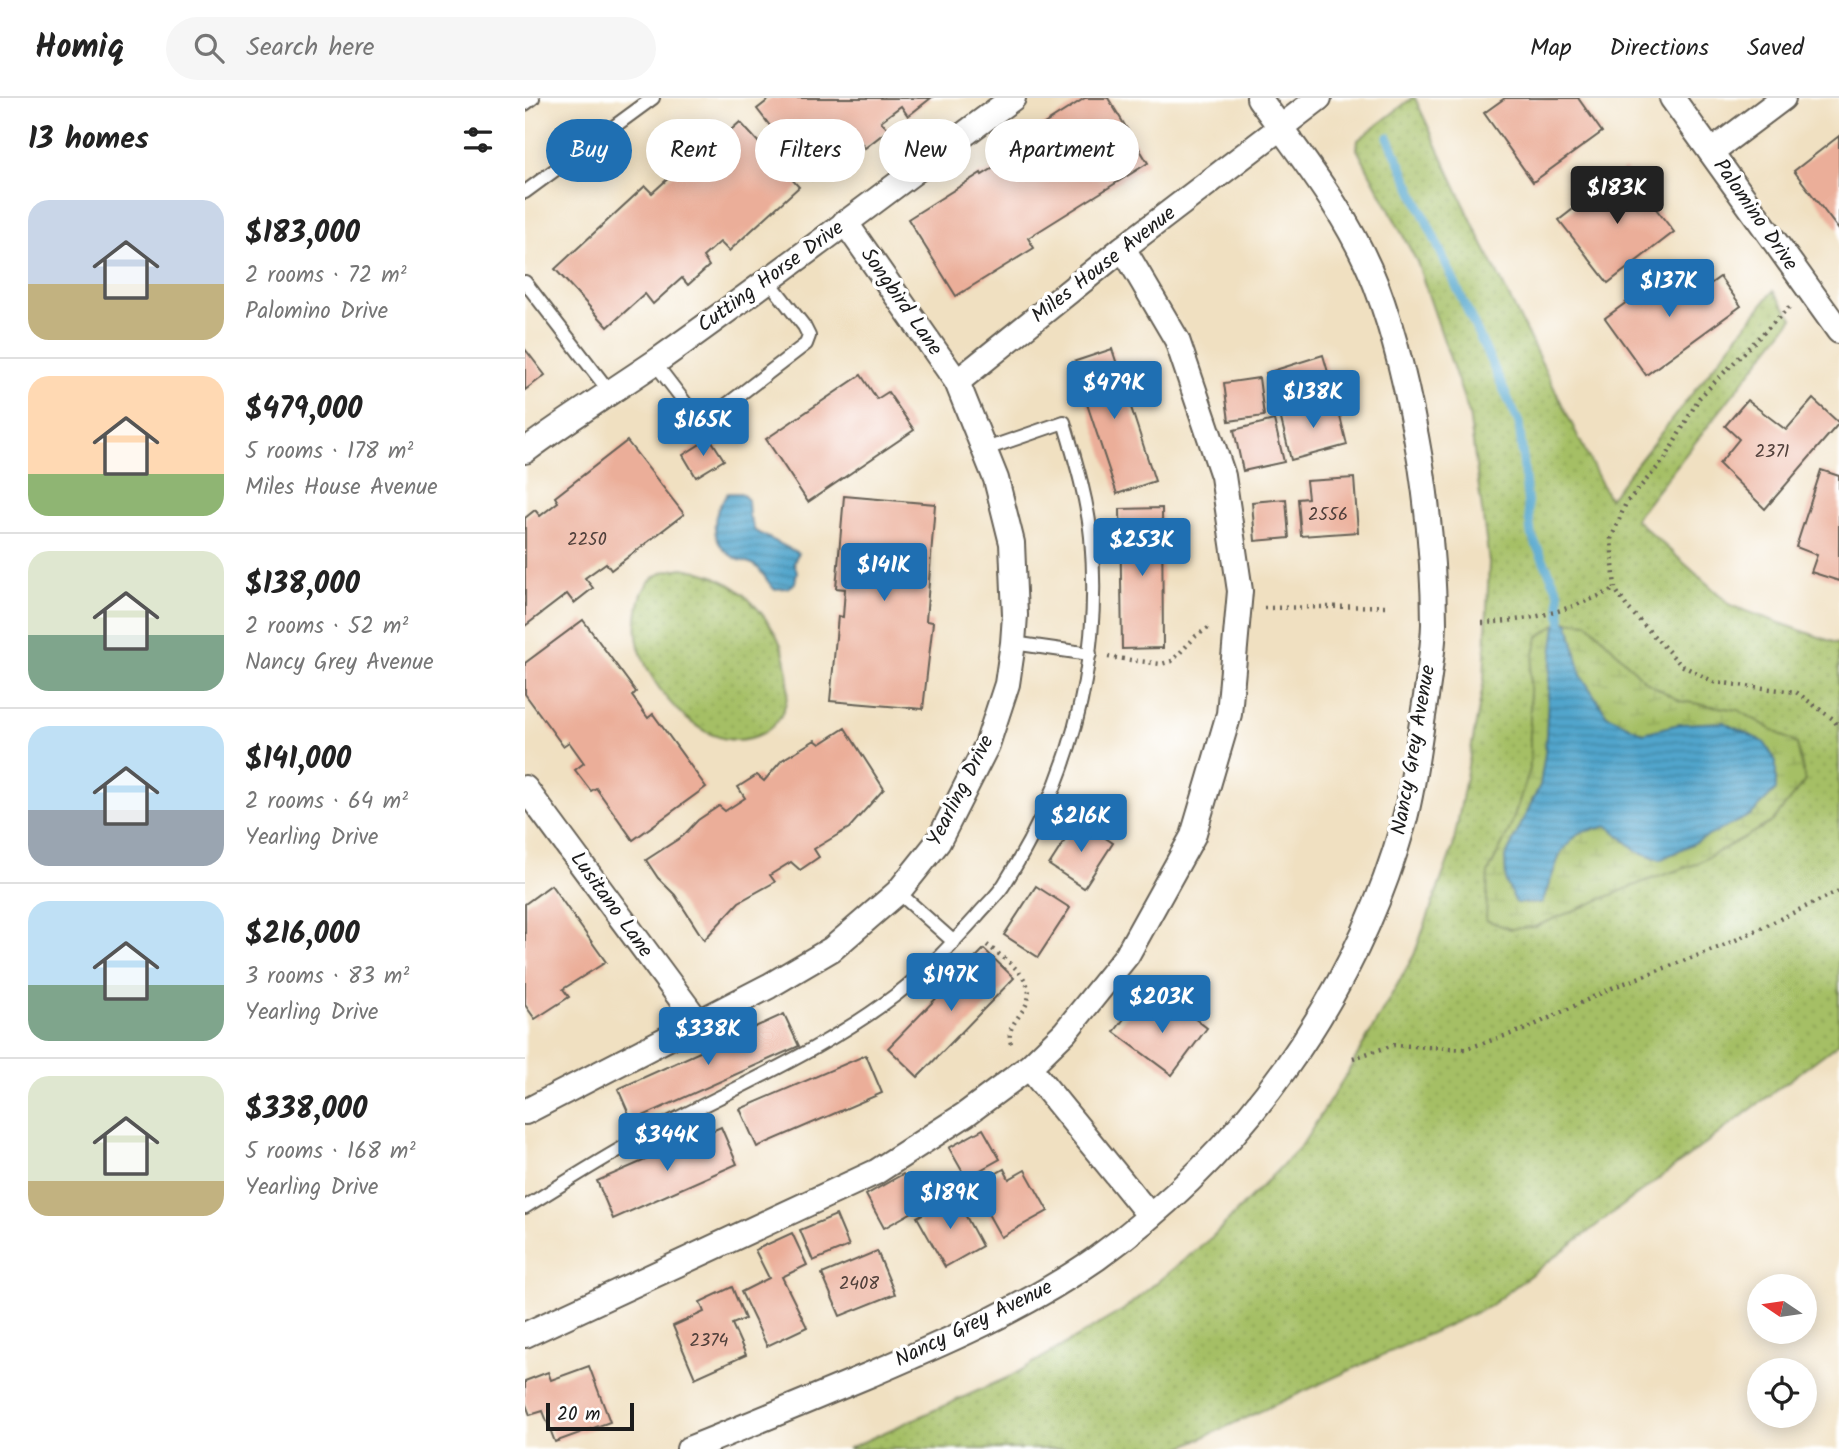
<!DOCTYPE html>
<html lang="en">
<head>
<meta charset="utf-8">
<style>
  body { margin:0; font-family:Kalam,sans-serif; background:#f6f6f6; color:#222; height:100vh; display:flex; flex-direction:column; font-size:26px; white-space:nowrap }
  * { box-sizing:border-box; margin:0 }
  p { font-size:23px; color:#767676 }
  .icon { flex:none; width:38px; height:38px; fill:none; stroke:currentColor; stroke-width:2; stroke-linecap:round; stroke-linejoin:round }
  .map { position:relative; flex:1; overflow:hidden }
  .sheet { display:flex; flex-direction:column; background:#fff; width:525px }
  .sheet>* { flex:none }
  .guide { position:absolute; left:21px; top:21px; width:665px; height:63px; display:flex; gap:14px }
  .needle { width:46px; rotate:283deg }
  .controls { position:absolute; left:1222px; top:1176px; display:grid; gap:14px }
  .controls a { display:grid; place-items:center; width:70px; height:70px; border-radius:50%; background:#fff; box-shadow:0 4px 18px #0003; font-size:35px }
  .scale { position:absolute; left:21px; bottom:18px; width:88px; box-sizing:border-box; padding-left:7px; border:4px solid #1c1c1c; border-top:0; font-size:19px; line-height:24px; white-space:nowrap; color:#1c1c1c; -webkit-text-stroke:5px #fff; paint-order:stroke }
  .price { position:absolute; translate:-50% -60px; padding:0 16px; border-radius:7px; background:#1f6fb2; color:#fff; font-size:23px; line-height:46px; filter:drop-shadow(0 2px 4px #0008) }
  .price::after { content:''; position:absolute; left:50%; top:42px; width:21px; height:16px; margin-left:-10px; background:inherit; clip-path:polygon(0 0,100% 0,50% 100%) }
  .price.current { background:#222; color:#fff }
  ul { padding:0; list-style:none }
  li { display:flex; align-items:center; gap:21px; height:175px; padding:0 28px }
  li+li { border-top:2px solid #e0e0e0 }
  li span { display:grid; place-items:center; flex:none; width:196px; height:140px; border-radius:21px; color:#555 }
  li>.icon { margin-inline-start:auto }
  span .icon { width:84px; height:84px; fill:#fffc; stroke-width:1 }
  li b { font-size:30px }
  h2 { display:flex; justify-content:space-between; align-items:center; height:84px; padding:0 28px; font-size:30px }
  .chip { padding:0 24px; border-radius:32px; background:#fff; box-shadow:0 4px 18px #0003; font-size:24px; line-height:63px }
  .chip.current { background:#1f6fb2; color:#fff }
  header { display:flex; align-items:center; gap:42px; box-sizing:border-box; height:98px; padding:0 35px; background:#fff; border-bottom:2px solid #e0e0e0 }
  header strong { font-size:33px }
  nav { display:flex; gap:38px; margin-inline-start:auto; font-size:24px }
  .search { width:490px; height:63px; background:#f6f6f6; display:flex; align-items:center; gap:18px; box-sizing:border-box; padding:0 24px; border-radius:38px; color:#767676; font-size:26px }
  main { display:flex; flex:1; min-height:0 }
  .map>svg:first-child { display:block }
  .grass { fill:url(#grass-dots); stroke:#606e40; stroke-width:2 }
  .wetland { fill:url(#wetland-marsh); stroke:#606e40; stroke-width:2 }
  .water { fill:url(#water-rules); stroke:#366074; stroke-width:2 }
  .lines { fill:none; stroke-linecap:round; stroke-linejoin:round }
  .stream { stroke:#51a5cc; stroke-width:9 }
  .building { fill:#ebae99 }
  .service-casing { stroke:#666156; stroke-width:16 }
  .minor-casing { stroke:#666156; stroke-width:28 }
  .path { stroke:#666156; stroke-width:4.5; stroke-dasharray:2 5; stroke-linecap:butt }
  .service { stroke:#fff; stroke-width:12 }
  .minor { stroke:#fff; stroke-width:24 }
  .labels { text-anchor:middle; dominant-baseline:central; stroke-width:7; stroke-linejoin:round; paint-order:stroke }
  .number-label { font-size:18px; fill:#50403b }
  .street-label { font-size:21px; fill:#1c1c1c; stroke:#fff }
</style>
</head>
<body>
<header>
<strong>Homiq</strong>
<div class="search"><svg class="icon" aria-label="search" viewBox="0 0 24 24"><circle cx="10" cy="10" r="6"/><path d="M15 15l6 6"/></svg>Search here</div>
<nav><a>Map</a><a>Directions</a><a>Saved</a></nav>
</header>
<main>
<section class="sheet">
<h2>13 homes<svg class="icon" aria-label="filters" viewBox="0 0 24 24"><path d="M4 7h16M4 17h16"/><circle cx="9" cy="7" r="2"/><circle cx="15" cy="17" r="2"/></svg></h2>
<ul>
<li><span style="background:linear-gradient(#c9d6e8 60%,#c2b280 0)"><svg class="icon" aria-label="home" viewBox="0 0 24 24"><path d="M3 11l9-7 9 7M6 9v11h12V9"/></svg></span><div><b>$183,000</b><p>2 rooms · 72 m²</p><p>Palomino Drive</p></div></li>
<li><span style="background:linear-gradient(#ffd9b3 70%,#8fb573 0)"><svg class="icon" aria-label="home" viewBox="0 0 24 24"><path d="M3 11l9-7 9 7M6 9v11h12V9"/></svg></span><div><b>$479,000</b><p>5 rooms · 178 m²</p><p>Miles House Avenue</p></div></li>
<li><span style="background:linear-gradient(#dfe7d0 60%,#7fa58c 0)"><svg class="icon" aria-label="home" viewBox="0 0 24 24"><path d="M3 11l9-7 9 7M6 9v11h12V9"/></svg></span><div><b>$138,000</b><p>2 rooms · 52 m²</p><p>Nancy Grey Avenue</p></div></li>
<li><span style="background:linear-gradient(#bfe0f5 60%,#9aa5b1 0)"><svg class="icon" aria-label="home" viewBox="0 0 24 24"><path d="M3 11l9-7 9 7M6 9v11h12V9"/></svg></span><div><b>$141,000</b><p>2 rooms · 64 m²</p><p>Yearling Drive</p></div></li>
<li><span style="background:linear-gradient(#bfe0f5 60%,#7fa58c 0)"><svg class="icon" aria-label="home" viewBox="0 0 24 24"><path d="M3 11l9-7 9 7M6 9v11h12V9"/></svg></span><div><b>$216,000</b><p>3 rooms · 83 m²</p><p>Yearling Drive</p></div></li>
<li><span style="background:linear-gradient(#dfe7d0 75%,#c2b280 0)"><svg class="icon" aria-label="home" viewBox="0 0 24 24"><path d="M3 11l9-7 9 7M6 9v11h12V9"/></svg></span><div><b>$338,000</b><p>5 rooms · 168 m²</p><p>Yearling Drive</p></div></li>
</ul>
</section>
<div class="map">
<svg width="1314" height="1351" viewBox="0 0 1314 1351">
  <defs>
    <pattern id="grass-dots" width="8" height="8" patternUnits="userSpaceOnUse" patternTransform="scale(1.75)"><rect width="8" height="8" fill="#a5bf65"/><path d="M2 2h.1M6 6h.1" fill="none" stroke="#8da457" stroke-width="1.8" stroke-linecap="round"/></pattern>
    <pattern id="wetland-marsh" width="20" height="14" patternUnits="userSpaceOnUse" patternTransform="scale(1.75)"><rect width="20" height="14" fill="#a5bf65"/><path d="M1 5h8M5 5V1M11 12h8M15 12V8" fill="none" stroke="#8da457"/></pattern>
    <pattern id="water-rules" width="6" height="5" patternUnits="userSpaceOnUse" patternTransform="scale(1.75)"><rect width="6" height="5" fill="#51a5cc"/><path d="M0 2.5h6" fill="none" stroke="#4286a5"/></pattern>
  </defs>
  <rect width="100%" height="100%" fill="#fff"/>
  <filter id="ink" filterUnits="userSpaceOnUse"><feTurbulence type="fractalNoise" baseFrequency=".0143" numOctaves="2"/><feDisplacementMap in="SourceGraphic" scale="14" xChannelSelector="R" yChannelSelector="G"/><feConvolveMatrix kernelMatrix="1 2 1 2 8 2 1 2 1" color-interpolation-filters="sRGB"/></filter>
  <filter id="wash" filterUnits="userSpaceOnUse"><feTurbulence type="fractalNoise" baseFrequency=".00686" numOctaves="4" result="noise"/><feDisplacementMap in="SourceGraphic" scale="28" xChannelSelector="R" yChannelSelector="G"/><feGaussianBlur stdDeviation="1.57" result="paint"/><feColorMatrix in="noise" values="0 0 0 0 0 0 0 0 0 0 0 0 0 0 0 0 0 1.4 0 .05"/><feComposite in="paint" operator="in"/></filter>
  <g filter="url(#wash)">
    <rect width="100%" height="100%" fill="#f0e0c1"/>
    <g class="grass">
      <path d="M887,0H890L951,132L1084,401L1248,193L1268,220L1110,421L1207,508L1314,546V945L963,1209L653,1351H322L486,1278L598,1212L687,1139L777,1047L824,972L889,857L928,749L959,582L964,464L944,316L892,164L832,51L833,42Z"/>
      <path d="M158,470C178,473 195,479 212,491C226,502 241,519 250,535C267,563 272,617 238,635C185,664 127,595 114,549C110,535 111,522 114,507C116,495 121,484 133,477C140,472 149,472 158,470Z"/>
    </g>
    <path class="wetland" d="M1036,523L1063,525L1120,583L1155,603L1213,612L1272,646L1280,683L1247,724L1171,766L1118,784L1009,829L985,831L961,822L963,775L984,733L1005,671V573L1013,539Z"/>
    <g class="water">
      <path d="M203,395H216L223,402L224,418L230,433L273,455L269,465L272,473L270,485L262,490L249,491C243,485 238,475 232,469C227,464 218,464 212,461C183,446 185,417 203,395Z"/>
      <path d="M1036,523L1044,525L1056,577L1082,617L1118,635L1154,626L1199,624L1239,644L1251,663V692L1226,717L1135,762L1112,753L1083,728L1054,735L1036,754L1017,805H991L981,784L980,760L1015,687L1020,655L1024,580L1031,527Z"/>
    </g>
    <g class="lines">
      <path class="stream" d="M863,39L994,325L1006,436L1034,495L1036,523"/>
    </g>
    <g id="blocks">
      <g class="building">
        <path d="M246,0H406L383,18L376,8L356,23L363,32L340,50L336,45L287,82L232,11Z"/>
        <path d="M560,0H583L623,65L503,140L509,150L431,198L383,121L456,75L457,77L480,63L475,54Z"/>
        <path d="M980,0H1053L1077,34L1008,84L959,15Z"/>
        <path d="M215,24L274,89L204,153L195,144L178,159L184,168L163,187L157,180L128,206L120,196L83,229L30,171L120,88L127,95L178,49L182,53Z"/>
        <path d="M1314,38V132L1269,73Z"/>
        <path d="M1100,71L1149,134L1083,185L1034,122Z"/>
        <path d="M1143,174L1163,202L1195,179L1216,208L1121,277L1080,220Z"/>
        <path d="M0,251L20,277L0,292Z"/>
        <path d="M587,251L630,383L592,396L548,264Z"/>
        <path d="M798,257L809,295L752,313L741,275Z"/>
        <path d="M336,277L352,301L363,294L389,332L283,404L241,341Z"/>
        <path d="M734,280L739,318L704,323L699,285Z"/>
        <path d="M1288,301L1314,325L1240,411L1194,366L1214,341L1200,328L1222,302L1261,332Z"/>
        <path d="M811,302L822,347L766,362L755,317Z"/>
        <path d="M749,322L759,364L718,373L709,332Z"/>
        <path d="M185,340L199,362L171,379L158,357Z"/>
        <path d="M102,343L159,416L86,472L81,465L60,480L68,490L49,505L42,496L0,528V420L10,412L15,418L33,404L30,399Z"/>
        <path d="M1296,372L1314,378V483L1286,474L1292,457L1271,449Z"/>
        <path d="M829,380L833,434L776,438L773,401L783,400L781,383Z"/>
        <path d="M319,398L410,406L401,523L408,524L398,611L305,603L313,518L318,519L320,491L311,490Z"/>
        <path d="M761,401L764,440L730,443L727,404Z"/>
        <path d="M637,410L638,550L597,551L595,411Z"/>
        <path d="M58,522L111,594L107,598L123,620L128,616L181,689L108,742L71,690L66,693L50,672L59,665L44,644L38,648L0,596V565Z"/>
        <path d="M320,630L359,691L324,730L289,751L294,759L275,772L266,764L245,777L250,784L214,804L179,842L150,797L133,780L121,762L158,738L173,722L194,708L200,713L220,700L213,689L232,677L239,683L257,662L290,642L295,646Z"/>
        <path d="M553,722L588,745L559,790L524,767Z"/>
        <path d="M26,787L81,864L38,891L44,899L10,921L0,907V806Z"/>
        <path d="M511,788L545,810L513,859L479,837Z"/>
        <path d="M459,851L489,880L393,979L363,950Z"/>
        <path d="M611,905L637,924L651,906L682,930L647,977L589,934Z"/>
        <path d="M259,916L274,948L107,1023L93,991Z"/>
        <path d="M341,957L357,995L232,1049L215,1011Z"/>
        <path d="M196,1029L212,1066L88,1121L72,1083Z"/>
        <path d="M458,1031L475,1061L441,1080L424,1050Z"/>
        <path d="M479,1071L484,1081L500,1072L523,1113L476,1139L448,1089Z"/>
        <path d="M378,1076L396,1109L359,1130L341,1097Z"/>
        <path d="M430,1098L457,1148L420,1169L392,1119Z"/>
        <path d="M311,1117L324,1148L288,1163L275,1132Z"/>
        <path d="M267,1135L282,1167L257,1179L282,1229L242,1248L216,1194L244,1180L230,1152Z"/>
        <path d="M352,1153L370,1196L315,1218L297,1176Z"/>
        <path d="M207,1189L220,1221L207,1226L221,1257L170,1280L148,1228L179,1214L175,1204Z"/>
        <path d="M64,1268L85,1324L30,1344L18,1313L5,1317L0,1304V1283L23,1274L26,1282Z"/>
      </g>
    </g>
  </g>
  <g filter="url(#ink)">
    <use href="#blocks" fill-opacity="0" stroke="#666156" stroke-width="2"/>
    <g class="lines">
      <g class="service-casing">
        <g id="service">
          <path d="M0,6L8,0"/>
          <path d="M0,94L128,0"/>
          <path d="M0,184L84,293"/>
          <path d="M129,264L168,315L187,318L281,246L284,238L279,228L243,182"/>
          <path d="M488,545L565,556"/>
          <path d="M373,794L429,844"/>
          <path d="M0,1109C38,1086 76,1061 115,1040C201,993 294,956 372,896C404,871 425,848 452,818C461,807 473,797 480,785C547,679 577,564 566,439C562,400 550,361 539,324L458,352"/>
        </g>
      </g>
      <g class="minor-casing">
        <g id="minor">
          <path d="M1147,0L1314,233"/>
          <path d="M1186,54L1258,0"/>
          <path d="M432,284L598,150L794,0"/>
          <path d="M0,353C43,321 88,293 132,263C252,178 369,88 488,0"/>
          <path d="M0,690L173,924"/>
          <path d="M504,969L625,1118"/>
          <path d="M0,1014L244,888L307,851L373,794L413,744L462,647L482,586L488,545L490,517L487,445L471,381L432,284L320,124"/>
          <path d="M0,1237L351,1074L441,1016L504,969L540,934L602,857L668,738L704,616L715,493L698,378L652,242L598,150"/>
          <path d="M164,1351C224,1327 284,1302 344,1277C423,1243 501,1210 572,1160C718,1055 829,900 878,727C887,696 891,663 896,631C901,597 908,561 909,526C909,473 904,420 896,367C886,307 873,245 851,187C824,117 777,60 734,0"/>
        </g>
      </g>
      <g class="path">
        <path d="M1264,209L1174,300L1140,361L1101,405L1086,441L1090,491L1102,509L1156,567L1189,584L1271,594L1308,621L1314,629"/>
        <path d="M739,510L861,508"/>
        <path d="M957,525C1011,522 1041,513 1090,491"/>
        <path d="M583,559L636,566L647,563L671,538L685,529"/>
        <path d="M462,847C476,858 498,872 503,890C510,913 474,925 488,950"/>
        <path d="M828,960L869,947L940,951L1001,931L1089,889L1198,848L1314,793"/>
      </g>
      <use href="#service" class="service"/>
      <use href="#minor" class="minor"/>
    </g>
  </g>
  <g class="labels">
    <g class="number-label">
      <text x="1247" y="354">2371</text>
      <text x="803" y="417">2556</text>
      <text x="62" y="442">2250</text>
      <text x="334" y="1186">2408</text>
      <text x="184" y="1243">2374</text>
    </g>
    <g class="street-label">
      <text transform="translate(1230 117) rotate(55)">Palomino Drive</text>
      <text transform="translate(579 167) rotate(-38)">Miles House Avenue</text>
      <text transform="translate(246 179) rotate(-36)">Cutting Horse Drive</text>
      <text transform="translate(376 204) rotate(55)">Songbird Lane</text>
      <text transform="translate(889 652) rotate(-80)">Nancy Grey Avenue</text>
      <text transform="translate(436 693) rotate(-63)">Yearling Drive</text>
      <text transform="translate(86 807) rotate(54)">Lusitano Lane</text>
      <text transform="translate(449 1226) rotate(-26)">Nancy Grey Avenue</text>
    </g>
  </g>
</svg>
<div class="controls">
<a><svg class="needle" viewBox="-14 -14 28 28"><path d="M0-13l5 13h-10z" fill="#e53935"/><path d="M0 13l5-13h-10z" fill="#767676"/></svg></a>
<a><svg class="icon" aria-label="locate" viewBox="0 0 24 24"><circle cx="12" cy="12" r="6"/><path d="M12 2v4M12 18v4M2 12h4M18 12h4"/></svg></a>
</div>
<div class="scale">20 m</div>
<b class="price current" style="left:1092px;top:128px">$183K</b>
<b class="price" style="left:1144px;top:221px">$137K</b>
<b class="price" style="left:589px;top:323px">$479K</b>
<b class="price" style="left:788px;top:332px">$138K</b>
<b class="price" style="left:178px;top:360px">$165K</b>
<b class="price" style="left:617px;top:480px">$253K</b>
<b class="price" style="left:359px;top:505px">$141K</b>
<b class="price" style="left:556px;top:756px">$216K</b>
<b class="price" style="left:426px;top:915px">$197K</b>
<b class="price" style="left:637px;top:937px">$203K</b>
<b class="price" style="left:183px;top:969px">$338K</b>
<b class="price" style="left:142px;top:1075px">$344K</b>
<b class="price" style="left:425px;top:1133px">$189K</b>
<div class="guide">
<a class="chip current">Buy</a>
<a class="chip">Rent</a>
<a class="chip">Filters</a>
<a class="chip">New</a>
<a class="chip">Apartment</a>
</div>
</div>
</main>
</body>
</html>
